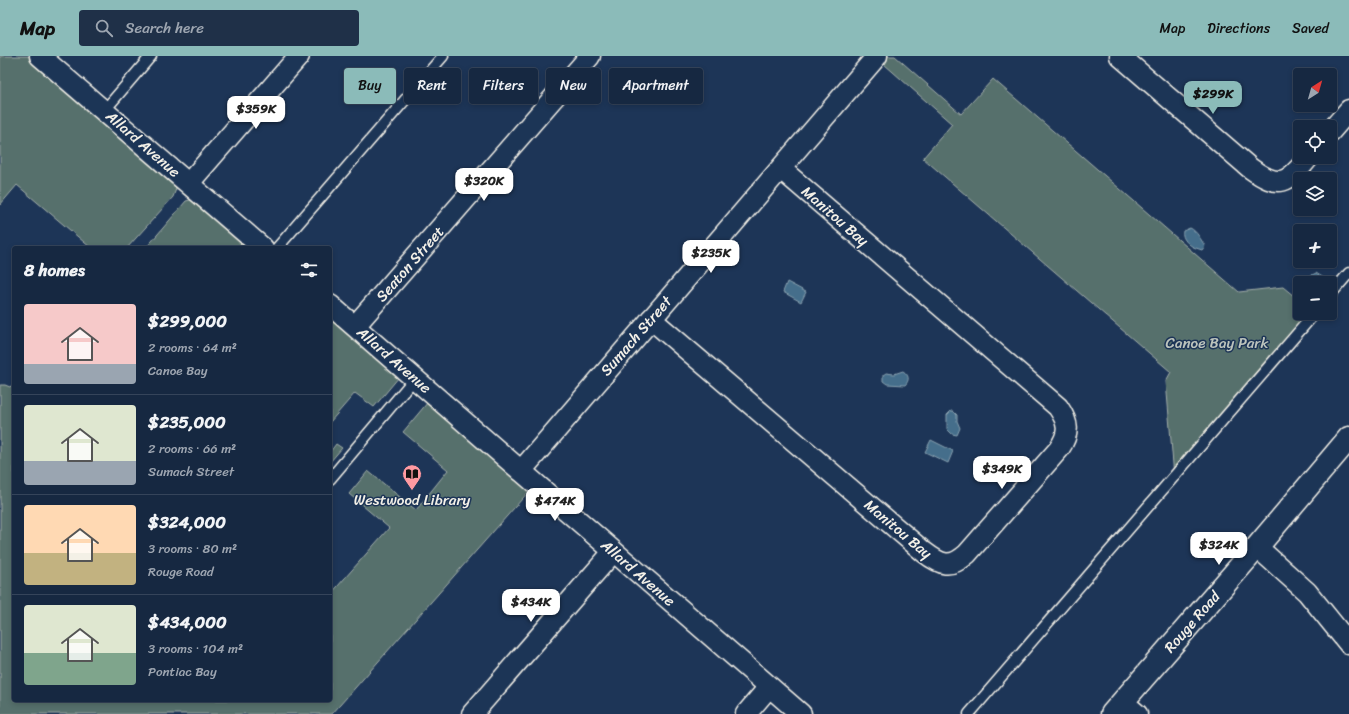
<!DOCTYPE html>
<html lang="en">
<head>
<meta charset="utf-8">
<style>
  body { margin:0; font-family:Sriracha,sans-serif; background:#1f3048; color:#f1f3f6; height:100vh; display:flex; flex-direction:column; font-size:15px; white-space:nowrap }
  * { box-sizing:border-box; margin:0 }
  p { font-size:13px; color:#9ea6b1 }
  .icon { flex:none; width:22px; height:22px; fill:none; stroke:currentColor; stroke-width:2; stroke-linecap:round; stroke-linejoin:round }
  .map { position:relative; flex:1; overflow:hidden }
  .drawer { position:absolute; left:12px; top:190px; width:320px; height:456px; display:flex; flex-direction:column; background:#162841; border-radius:4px; box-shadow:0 2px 6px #0003,0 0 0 1px #35445a }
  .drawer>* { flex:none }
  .hud { position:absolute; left:344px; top:12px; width:380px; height:36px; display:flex; gap:8px }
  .needle { width:26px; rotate:37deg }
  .controls { position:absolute; left:1293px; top:12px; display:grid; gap:8px }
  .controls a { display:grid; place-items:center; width:44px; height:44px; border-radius:4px; background:#162841; box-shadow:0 2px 6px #0003,0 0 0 1px #35445a; font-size:20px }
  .price { position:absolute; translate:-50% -34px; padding:0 9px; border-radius:8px; background:#fff; color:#222; font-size:13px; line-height:26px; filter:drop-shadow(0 1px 2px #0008) }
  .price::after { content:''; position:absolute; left:50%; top:24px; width:12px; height:9px; margin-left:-6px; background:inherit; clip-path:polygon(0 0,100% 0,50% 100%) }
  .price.on { background:#8bbbb9; color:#111 }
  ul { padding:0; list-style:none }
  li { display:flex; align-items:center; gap:12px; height:100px; padding:0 12px }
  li+li { border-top:1px solid #35445a }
  li span { display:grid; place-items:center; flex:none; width:112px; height:80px; border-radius:4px; color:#555 }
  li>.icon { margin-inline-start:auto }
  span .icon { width:48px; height:48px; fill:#fffc; stroke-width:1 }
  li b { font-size:17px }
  h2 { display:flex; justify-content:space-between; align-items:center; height:48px; padding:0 12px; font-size:17px }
  .pill { padding:0 14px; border-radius:4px; background:#162841; box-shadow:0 2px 6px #0003,0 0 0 1px #35445a; font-size:14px; line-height:36px }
  .pill.on { background:#8bbbb9; color:#111 }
  header { display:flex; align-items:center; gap:24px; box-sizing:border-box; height:56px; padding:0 20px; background:#8bbbb9; color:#111 }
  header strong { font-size:19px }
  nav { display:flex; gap:22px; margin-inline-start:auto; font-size:14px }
  .search { width:280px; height:36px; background:#1f3048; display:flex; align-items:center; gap:10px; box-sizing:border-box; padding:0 14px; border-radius:4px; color:#9ea6b1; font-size:15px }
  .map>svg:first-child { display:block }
  .green { fill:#566f6c; stroke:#a5b0aa }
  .water { fill:#446e8b; stroke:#8aa2b0 }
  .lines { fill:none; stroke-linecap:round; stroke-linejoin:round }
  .service-casing { stroke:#f4f1e8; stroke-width:13 }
  .minor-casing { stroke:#f4f1e8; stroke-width:23 }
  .tertiary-casing { stroke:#f4f1e8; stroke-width:25 }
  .service { stroke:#1d3557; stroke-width:10 }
  .minor { stroke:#1d3557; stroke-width:20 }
  .tertiary { stroke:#1d3557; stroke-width:22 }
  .labels { text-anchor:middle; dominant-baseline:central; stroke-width:3; stroke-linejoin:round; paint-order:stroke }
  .street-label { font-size:15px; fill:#f4f1e8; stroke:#1d3557 }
  .park-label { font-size:15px; fill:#bdc4bd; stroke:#1d3557 }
  .poi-label { font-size:15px; fill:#f4f1e8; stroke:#1d3557 }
</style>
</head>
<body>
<header>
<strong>Map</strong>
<div class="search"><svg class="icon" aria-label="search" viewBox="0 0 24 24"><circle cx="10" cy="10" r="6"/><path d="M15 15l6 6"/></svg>Search here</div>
<nav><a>Map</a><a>Directions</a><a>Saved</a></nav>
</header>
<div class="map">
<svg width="1349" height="658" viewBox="0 0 1349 658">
  <rect width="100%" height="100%" fill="#1d3557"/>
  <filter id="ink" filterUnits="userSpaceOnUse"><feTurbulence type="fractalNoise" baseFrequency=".025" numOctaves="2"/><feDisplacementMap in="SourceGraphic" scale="8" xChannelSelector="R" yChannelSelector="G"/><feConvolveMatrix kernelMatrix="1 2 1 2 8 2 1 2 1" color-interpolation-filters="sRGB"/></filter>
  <g filter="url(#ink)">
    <g class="green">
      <path d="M0,0H28L174,127L176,133L173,141L127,192H91L17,129L0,149Z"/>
      <path d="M877,0H895L961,58L993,23L1239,236L1283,231L1300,245V257H1315L1174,420L1166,325L1171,316L923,102L952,68L876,1Z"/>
      <path d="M190,144L197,146L250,192H146L186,145Z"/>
      <path d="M330,261L399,321L374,351L355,337L330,366Z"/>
      <path d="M14,327V644H330V539L389,472L349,438L368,415L416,454L448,414L403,376L428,346L530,434L332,658H0V329H5L10,331Z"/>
      <path d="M336,388L342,392L330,406V396Z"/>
    </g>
    <g class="water">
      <path d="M1190,172C1197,175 1201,184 1205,190L1202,194C1200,193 1198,193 1196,192C1189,190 1181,182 1183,175Z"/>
      <path d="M1316,217L1324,222L1325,227H1306L1310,225L1312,219Z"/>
      <path d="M787,226L806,236L801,246L783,236Z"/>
      <path d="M903,315C909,319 910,324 905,329L887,328L883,325V319L886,317L894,318Z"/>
      <path d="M951,355H953L957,359V365L960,372L957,379L952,378L947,373V359Z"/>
      <path d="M931,384L953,395L948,407L925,396Z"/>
    </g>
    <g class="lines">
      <g class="service-casing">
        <g id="service">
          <path d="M104,55L151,0"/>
          <path d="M277,192L443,0"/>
          <path d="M1330,239L1349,217"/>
          <path d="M330,423L415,322"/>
          <path d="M969,658L1315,257"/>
        </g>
      </g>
      <g class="minor-casing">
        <g id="minor">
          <path d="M40,0L263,192"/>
          <path d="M1120,0L1250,112C1280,134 1288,127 1309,101"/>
          <path d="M1330,76L1349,54"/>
          <path d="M189,127L299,0"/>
          <path d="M330,249L801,658"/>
          <path d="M651,263L924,496C941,509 950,513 967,498L1059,393C1070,377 1069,367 1058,351L781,113"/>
          <path d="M355,270L590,0"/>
          <path d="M521,415L877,0"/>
          <path d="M1257,491L1307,536L1349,588"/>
          <path d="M1123,646L1137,658"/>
          <path d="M472,658L613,496"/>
          <path d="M746,658L769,631"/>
        </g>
      </g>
      <g class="tertiary-casing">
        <path id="tertiary" d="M1112,658L1257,491L1349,382"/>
      </g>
      <use href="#service" class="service"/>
      <use href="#minor" class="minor"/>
      <use href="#tertiary" class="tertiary"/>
    </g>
  </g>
  <defs>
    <g id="library-pin" transform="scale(1)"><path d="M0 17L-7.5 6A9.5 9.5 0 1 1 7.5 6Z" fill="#ff9aa2" stroke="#1d3557"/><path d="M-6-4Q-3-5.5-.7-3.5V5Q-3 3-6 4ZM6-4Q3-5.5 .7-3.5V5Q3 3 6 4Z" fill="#111"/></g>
  </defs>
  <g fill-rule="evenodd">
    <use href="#library-pin" x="412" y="418"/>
  </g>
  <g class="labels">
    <g class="street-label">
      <text transform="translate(143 88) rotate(41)">Allard Avenue</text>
      <text transform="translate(835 160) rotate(41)">Manitou Bay</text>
      <text transform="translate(410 208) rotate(-49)">Seaton Street</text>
      <text transform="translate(636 280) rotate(-49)">Sumach Street</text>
      <text transform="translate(394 304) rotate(41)">Allard Avenue</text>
      <text transform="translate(898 473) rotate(40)">Manitou Bay</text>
      <text transform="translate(638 517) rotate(41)">Allard Avenue</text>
      <text transform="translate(1192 566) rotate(-49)">Rouge Road</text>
    </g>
    <g class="park-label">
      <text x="1217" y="287">Canoe Bay Park</text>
    </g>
    <g class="poi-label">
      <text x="412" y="444">Westwood Library</text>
    </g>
  </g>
</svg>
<div class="controls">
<a><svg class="needle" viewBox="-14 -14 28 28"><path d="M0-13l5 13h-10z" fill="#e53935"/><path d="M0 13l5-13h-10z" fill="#9ea6b1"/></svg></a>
<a><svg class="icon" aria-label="locate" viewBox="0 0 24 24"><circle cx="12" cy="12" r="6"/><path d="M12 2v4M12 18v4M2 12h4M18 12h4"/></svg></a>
<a><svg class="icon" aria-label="layers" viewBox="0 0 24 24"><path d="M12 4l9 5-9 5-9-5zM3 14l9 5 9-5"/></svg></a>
<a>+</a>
<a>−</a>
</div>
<b class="price on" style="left:1213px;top:59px">$299K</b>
<b class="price" style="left:256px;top:74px">$359K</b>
<b class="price" style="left:484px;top:146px">$320K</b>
<b class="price" style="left:711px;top:218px">$235K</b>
<b class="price" style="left:1002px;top:434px">$349K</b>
<b class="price" style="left:555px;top:466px">$474K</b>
<b class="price" style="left:1219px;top:510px">$324K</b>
<b class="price" style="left:531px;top:567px">$434K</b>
<div class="hud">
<a class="pill on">Buy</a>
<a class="pill">Rent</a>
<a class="pill">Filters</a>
<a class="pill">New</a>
<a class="pill">Apartment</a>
</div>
<section class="drawer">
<h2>8 homes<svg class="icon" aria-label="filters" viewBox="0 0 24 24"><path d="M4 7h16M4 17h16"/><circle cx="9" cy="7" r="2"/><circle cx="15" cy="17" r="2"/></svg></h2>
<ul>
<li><span style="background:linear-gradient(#f6c9c9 75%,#9aa5b1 0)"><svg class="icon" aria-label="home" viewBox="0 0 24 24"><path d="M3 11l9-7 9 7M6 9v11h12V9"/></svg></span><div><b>$299,000</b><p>2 rooms · 64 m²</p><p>Canoe Bay</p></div></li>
<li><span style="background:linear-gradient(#dfe7d0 70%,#9aa5b1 0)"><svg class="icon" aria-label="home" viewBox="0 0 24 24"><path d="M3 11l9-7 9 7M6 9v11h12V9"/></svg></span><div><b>$235,000</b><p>2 rooms · 66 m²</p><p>Sumach Street</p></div></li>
<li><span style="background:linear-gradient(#ffd9b3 60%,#c2b280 0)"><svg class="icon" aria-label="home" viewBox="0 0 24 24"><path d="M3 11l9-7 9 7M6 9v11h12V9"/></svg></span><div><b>$324,000</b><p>3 rooms · 80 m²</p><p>Rouge Road</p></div></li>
<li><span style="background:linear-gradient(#dfe7d0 60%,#7fa58c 0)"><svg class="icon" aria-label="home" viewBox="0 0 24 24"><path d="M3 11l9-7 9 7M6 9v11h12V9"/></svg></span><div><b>$434,000</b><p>3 rooms · 104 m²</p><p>Pontiac Bay</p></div></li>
</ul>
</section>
</div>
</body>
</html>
